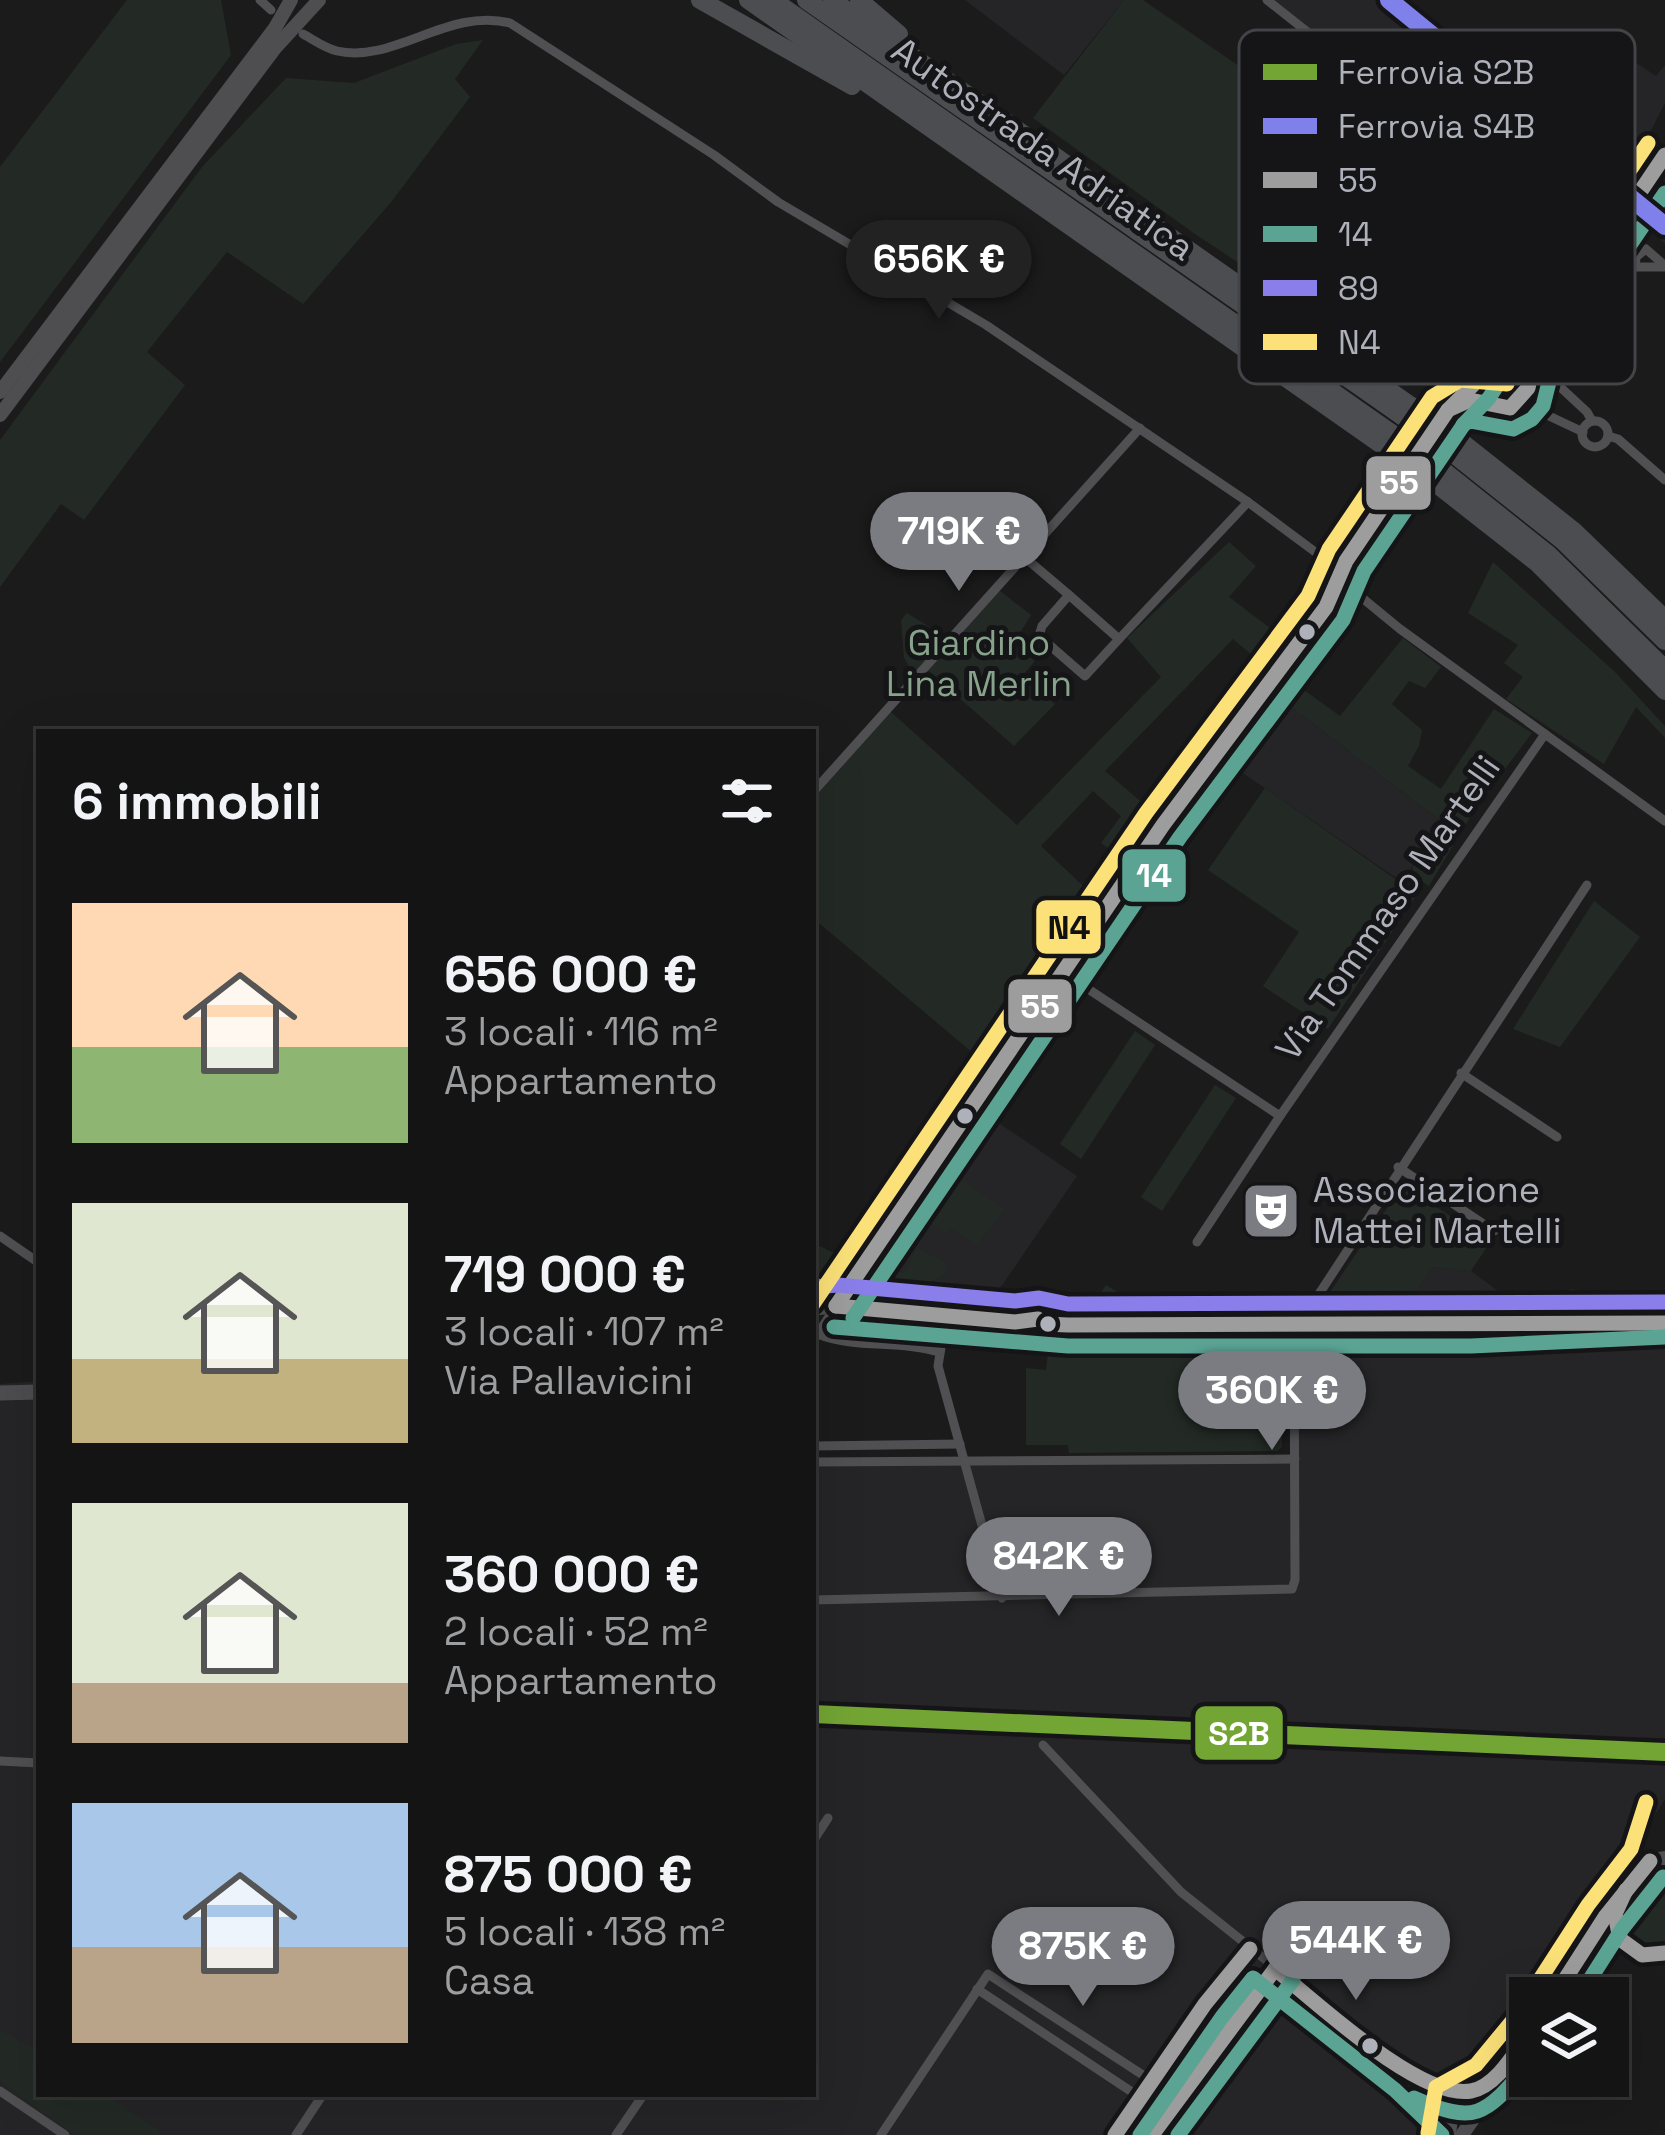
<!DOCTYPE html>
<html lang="it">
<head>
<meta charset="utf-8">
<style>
  body { margin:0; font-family:"Space Grotesk",sans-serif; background:#1d1d1d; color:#f1f3f6; height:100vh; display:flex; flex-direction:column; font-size:45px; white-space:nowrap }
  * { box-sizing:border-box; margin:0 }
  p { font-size:39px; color:#9d9ea0 }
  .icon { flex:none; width:66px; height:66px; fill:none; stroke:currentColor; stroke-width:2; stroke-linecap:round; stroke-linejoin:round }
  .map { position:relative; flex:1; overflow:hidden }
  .drawer { position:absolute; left:36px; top:729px; width:780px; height:1368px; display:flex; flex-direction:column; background:#141414; border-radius:0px; box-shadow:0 12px 48px #0002,0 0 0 3px #333334 }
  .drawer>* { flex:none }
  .tools { position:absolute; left:1509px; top:1977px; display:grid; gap:24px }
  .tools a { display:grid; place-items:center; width:120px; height:120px; border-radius:0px; background:#141414; box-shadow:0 12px 48px #0002,0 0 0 3px #333334; font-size:60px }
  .price { position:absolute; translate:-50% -102px; padding:0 27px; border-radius:42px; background:#7b7c82; color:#fff; font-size:39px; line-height:78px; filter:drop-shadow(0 3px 6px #0008) }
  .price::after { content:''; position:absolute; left:50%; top:72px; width:36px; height:27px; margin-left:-18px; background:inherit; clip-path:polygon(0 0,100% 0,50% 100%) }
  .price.on { background:#222; color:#fff }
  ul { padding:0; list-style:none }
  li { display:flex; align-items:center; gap:36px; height:300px; padding:0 36px }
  li span { display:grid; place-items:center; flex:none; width:336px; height:240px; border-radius:0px; color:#555 }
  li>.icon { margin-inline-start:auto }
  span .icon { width:144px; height:144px; fill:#fffc; stroke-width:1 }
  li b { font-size:51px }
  h2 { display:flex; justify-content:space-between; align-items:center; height:144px; padding:0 36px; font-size:51px }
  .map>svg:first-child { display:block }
  .built { fill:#252527 }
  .green { fill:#232a25 }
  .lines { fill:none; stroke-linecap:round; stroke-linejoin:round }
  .street { stroke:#505053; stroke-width:9 }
  .secondary { stroke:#4e4e51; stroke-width:14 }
  .primary { stroke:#4d4d4f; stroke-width:15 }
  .highway { stroke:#4c4d50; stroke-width:18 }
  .highway-bridge { stroke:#4c4d50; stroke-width:18 }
  .bus-1-casing { stroke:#151517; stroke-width:24 }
  .bus-2-casing { stroke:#151517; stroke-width:24 }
  .bus-3-casing { stroke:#151517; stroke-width:24 }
  .bus-4-casing { stroke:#151517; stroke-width:24 }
  .bus-1 { stroke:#9d9d9d; stroke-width:15 }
  .bus-2 { stroke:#5ba494; stroke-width:15 }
  .bus-3 { stroke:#8a7eea; stroke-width:15 }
  .bus-4 { stroke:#fbe178; stroke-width:15 }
  .rail-1-casing { stroke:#151517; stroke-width:27 }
  .rail-2-casing { stroke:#151517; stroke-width:27 }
  .rail-1 { stroke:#73a534; stroke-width:18 }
  .rail-2 { stroke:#8080ea; stroke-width:18 }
  .bus-dot { fill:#aeb0ba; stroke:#151517; stroke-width:4.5 }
  .labels { text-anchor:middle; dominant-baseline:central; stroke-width:10; stroke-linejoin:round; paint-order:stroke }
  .street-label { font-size:36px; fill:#aeb0ba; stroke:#151517 }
  .park-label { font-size:36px; fill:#87a38b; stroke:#151517 }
  .poi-label { font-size:36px; fill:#aeb0ba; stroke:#151517; text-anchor:start }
  .key { fill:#151517; stroke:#434448; stroke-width:3 }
  .key-label { font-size:33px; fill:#aeb0ba }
  .line-badge { stroke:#151517; stroke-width:4.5 }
  .badge-label { font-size:33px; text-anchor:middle; font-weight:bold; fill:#fff }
  .pale-badge-label { font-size:33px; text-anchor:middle; font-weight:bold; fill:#111 }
</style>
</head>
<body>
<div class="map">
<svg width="1665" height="2135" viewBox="0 0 1665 2135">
  <rect width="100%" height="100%" fill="#1b1b1b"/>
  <g class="built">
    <path d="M965,0H1124L1064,75Z"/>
    <path d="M1266,0H1407L1543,112L1596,36L1656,76L1665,65V103L1625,181L1665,212V244L1638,216L1588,183L1593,176L1410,30L1376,80Z"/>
    <path d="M1274,694L1442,822L1415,859L1405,884L1224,760Z"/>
    <path d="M965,1100L1077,1176L988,1306L831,1295Z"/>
    <path d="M1431,1267L1471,1271L1513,1302V1316L1554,1318L1561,1294L1571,1289L1602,1294L1606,1313L1665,1310V1799L1539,1998H1530V2012L1451,2135H0V1384L39,1381V2094H813V1459L1294,1456L1292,1325L1313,1317L1402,1315Z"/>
  </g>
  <g class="green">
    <path d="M127,0H221L231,55L0,362V167Z"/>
    <path d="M1124,0H1143L1466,222L1440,262L1411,240L1345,333L1195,234L1033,118Z"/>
    <path d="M483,40L455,79L470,97L392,201L303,304L227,252L147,352L185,385L84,520L61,504L0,587V440L202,167L286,78L354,83L456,44Z"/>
    <path d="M1229,542L1256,566L1229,597L1287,641L1266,667L1233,639L1105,771L1159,817L1127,862L1101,843L1121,816L1093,791L1041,846L1103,905L993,1070L813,918V792L883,709L891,712L1017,825L1161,677L1127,638Z"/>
    <path d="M1493,562L1614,671L1665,726V738L1636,707L1604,764L1506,699L1523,677L1504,663L1518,645L1468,613Z"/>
    <path d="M995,587L1031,615L1013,644L1035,661L1022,676L1055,704L1014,746L924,667Z"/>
    <path d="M907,613L946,637L913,674L904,658L901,620Z"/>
    <path d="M1403,638L1441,667L1425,688L1409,681L1392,704L1422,730L1419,746L1408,766L1441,789L1494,709L1532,733L1473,812L1429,886L1411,874L1415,860L1442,822L1274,694L1286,677L1340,716Z"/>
    <path d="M1265,788L1417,894L1328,1029L1263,986L1299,932L1208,870Z"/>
    <path d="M1594,901L1640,937L1560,1047L1513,1029Z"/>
    <path d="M1067,986L1077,992L1010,1093L1000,1087Z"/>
    <path d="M1135,1031L1155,1045L1081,1159L1060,1144Z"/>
    <path d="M1215,1085L1236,1098L1162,1211L1141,1197Z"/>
    <path d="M943,1167L1004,1209L977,1245L951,1229L945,1233L914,1210Z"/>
    <path d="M1403,1185L1490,1242L1471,1271L1431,1267L1403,1315L1313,1317Z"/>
    <path d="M813,1243L851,1261L831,1295L813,1296Z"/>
    <path d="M897,1245L889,1264L895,1273L906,1272L917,1248L945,1262L947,1273L913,1291L886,1288L878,1277Z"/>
    <path d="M1106,1285L1145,1308L1137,1313H1087Z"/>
    <path d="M1142,1336L1281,1339L1282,1447L1277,1451L1069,1453L1068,1445H1026V1368L1046,1370L1049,1343L1055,1344L1056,1337Z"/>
    <path d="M1665,1866V1945L1644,1947C1605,1929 1631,1873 1665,1866Z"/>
    <path d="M0,2030L39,2051V2094H105L160,2131L158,2135H74L0,2080Z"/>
  </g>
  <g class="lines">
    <g class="street">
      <path d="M260,0L271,10"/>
      <path d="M1267,0L1358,72L1445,151L1562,240"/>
      <path d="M303,34C314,40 325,48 337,51C394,64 448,7 510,23L714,155L778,202L986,325L1248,502L1326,560L1344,583L1400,629L1665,821"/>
      <path d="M1635,267L1636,257L1646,249L1664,265"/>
      <path d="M1492,357L1509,318L1590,200"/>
      <path d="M1515,406L1530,407L1583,432"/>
      <path d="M1592,421L1587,412L1558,385L1557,361L1626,271L1635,267H1665"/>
      <circle cx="1595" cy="434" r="13"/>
      <path d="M1608,436L1618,439L1665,480"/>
      <path d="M1023,556L1069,595L1042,626L1039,636L1085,676L1119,639"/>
      <path d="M1069,595L1119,639L1248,502"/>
      <path d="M813,792L1140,428"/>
      <path d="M1064,973L1280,1116L1545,734"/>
      <path d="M1461,1073L1557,1137"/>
      <path d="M1398,1167L1494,1231"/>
      <path d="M0,1236L39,1263"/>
      <path d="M1197,1242L1280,1116"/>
      <path d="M946,1317L938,1366L1002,1598"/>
      <path d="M1298,1326L1587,885"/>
      <path d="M818,1334C854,1349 900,1340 939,1352"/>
      <path d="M813,1341L836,1306"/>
      <path d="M813,1446L960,1444"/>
      <path d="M813,1462L1295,1459"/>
      <path d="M813,1600L1292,1589L1295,1580L1294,1326"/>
      <path d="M1043,1745L1181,1892L1409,2074L1451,2113"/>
      <path d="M0,1761L39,1763"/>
      <path d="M813,1841L828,1818"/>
      <path d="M977,1989L1141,2098"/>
      <path d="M1205,2004L1232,2023"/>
      <path d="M1414,2075L1459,2093"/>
      <path d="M1147,2088L1173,2105"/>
      <path d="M0,2091L65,2135"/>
      <path d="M296,2135L323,2094"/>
      <path d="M616,2135L644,2094"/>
      <path d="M881,2135L988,1974L1152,2081"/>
      <path d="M1115,2135L1205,2004L1250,1949"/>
      <path d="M1152,2135L1218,2042L1259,1994L1275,1969"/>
    </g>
    <g class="secondary">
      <path d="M1640,193L1665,155"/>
      <path d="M0,392L275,28L291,0"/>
      <path d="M1456,403L1476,399L1510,408C1539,394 1526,369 1537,345L1628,210"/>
      <path d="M0,415L275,48L319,0"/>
      <path d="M1435,429L1485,364L1495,357L1509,356L1529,369"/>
      <path d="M836,1306L1163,825L1326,607L1346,561L1416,457"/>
      <path d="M1665,1858C1611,1864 1591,1972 1665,1953"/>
      <path d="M1581,1960L1602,1947L1626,1946"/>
      <path d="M1553,1998L1590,1939L1618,1904"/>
      <path d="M1449,2135L1453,2099L1489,2082L1530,2032"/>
      <path d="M1462,2135L1512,2063"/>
    </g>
    <g class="primary">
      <path d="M813,1308L836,1306L1038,1327L1560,1323L1665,1316"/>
      <path d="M0,1393L39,1392"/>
    </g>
    <g class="highway">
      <path d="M700,0L852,86"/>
      <path d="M748,0L1383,446"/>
      <path d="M773,0L1390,432"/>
      <path d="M806,0L1402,416"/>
      <path d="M832,0L1410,405"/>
      <path d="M859,0L899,34"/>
      <path d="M1454,436L1574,531L1665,619"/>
      <path d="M1446,448L1563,541L1665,641"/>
      <path d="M1435,464L1548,554L1665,669"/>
      <path d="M1425,475L1537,563L1665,691"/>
    </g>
    <g class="highway-bridge">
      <path d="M1410,405L1454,436"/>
      <path d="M1402,416L1446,448"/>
      <path d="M1390,432L1435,464"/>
      <path d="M1383,446L1425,475"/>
    </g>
    <g class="bus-1-casing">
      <g id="bus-1">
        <path d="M1448,410L1473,385L1485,364L1526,347L1544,324"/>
        <path d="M836,1306L1163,825L1326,607L1346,561L1448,410L1470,400L1510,408L1528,388L1537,345L1665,155"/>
        <path d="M836,1306L1015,1322L1038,1319L1045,1324L1068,1325L1665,1323"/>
        <path d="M1626,1890L1615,1914L1620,1939L1642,1955L1665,1953"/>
        <path d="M1275,1969C1315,2001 1420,2100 1471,2091C1497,2086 1516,2051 1530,2032"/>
        <path d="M1553,1998L1605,1917L1650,1861"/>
        <path d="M1115,2135L1205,2004L1250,1949"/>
        <path d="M1152,2135L1275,1969"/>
      </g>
    </g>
    <g class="bus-2-casing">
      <g id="bus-2">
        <path d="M1463,425L1489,398L1500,381L1538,364L1561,337"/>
        <path d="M853,1318L1180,837L1343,620L1364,571L1464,424L1470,421L1513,429L1532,419L1543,406L1556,354L1665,193"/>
        <path d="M834,1327L1068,1346H1471L1665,1337"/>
        <path d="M1578,1998L1622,1929L1663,1877"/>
        <path d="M1414,2098C1479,2127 1486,2113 1530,2063"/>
        <path d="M1140,2135L1222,2017L1253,1978L1395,2090L1442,2135"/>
        <path d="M1178,2135L1293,1980"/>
      </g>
    </g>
    <g class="bus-3-casing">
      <path id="bus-3" d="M813,1287L838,1285L1015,1301L1039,1298L1068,1304L1665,1302"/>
    </g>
    <g class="bus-4-casing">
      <g id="bus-4">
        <path d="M813,1304L1146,813L1308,596L1329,549L1432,397L1460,380L1507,384L1519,335L1648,143"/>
        <path d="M1535,1987L1588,1905L1631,1849L1646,1802"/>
        <path d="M1428,2133L1436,2087L1476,2065L1514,2019"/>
      </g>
    </g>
    <use href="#bus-1" class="bus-1"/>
    <use href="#bus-2" class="bus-2"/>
    <use href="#bus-3" class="bus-3"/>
    <use href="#bus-4" class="bus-4"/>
    <g class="rail-1-casing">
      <path id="rail-1" d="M813,1714L1665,1752"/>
    </g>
    <g class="rail-2-casing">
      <path id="rail-2" d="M1389,0L1665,226"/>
    </g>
    <use href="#rail-1" class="rail-1"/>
    <use href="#rail-2" class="rail-2"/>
  </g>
  <defs>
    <g id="theatre-square" transform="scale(3)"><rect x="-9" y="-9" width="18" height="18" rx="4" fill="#7b7c82" stroke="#151517"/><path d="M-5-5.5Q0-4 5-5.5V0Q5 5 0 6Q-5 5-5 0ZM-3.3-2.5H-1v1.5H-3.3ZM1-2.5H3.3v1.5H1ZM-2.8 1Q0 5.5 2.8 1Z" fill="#fff"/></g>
  </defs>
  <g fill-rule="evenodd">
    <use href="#theatre-square" x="1271" y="1211"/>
  </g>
  <g class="bus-dot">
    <circle cx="1307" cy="632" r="10"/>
    <circle cx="965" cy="1116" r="10"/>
    <circle cx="1048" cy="1324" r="10"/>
    <circle cx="1370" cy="2046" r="10"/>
  </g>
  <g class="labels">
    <g class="street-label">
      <text transform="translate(1043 149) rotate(35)">Autostrada Adriatica</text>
      <text transform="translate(1388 908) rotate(-55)">Via Tommaso Martelli</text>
    </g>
    <g class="park-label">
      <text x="979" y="643">Giardino<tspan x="979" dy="41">Lina Merlin</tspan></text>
    </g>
    <g class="poi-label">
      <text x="1313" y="1190">Associazione<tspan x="1313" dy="41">Mattei Martelli</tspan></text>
    </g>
  </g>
  <rect x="1239" y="30" width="396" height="354" rx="18" class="key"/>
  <rect x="1263" y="64" width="54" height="16" fill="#73a534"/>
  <rect x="1263" y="118" width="54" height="16" fill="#8080ea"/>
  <rect x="1263" y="172" width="54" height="16" fill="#9d9d9d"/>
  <rect x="1263" y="226" width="54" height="16" fill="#5ba494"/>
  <rect x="1263" y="280" width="54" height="16" fill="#8a7eea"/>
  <rect x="1263" y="334" width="54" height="16" fill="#fbe178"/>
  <g class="key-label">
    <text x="1338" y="84">Ferrovia S2B</text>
    <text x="1338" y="138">Ferrovia S4B</text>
    <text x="1338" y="192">55</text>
    <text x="1338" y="246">14</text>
    <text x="1338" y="300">89</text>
    <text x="1338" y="354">N4</text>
  </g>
  <g class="line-badge">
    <rect x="1364" y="454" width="69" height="58" rx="12" fill="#9d9d9d"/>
    <rect x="1120" y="847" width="68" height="57" rx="12" fill="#5ba494"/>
    <rect x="1034" y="898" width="69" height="58" rx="12" fill="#fbe178"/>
    <rect x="1006" y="977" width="68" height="58" rx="12" fill="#9d9d9d"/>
    <rect x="1193" y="1704" width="92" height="58" rx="12" fill="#73a534"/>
  </g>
  <g class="badge-label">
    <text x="1399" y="494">55</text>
    <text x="1154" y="887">14</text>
    <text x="1040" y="1018">55</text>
    <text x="1239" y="1745">S2B</text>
  </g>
  <g class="pale-badge-label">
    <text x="1069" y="939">N4</text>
  </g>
</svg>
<div class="tools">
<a><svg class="icon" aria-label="layers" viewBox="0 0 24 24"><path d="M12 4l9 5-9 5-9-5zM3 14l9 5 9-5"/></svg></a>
</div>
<b class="price on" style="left:939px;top:322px">656K €</b>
<b class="price" style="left:959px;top:594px">719K €</b>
<b class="price" style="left:1272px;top:1453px">360K €</b>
<b class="price" style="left:1059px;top:1619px">842K €</b>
<b class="price" style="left:1356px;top:2003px">544K €</b>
<b class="price" style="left:1083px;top:2009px">875K €</b>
<section class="drawer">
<h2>6 immobili<svg class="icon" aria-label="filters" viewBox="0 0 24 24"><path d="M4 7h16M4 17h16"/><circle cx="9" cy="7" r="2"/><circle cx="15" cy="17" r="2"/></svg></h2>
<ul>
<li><span style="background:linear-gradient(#ffd9b3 60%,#8fb573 0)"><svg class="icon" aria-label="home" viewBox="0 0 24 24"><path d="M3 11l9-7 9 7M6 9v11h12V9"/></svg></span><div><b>656 000 €</b><p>3 locali · 116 m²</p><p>Appartamento</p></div></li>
<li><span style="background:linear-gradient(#dfe7d0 65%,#c2b280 0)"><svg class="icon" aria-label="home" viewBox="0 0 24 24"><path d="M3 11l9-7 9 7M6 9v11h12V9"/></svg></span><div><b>719 000 €</b><p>3 locali · 107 m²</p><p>Via Pallavicini</p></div></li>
<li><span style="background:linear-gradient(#dfe7d0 75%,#b9a48a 0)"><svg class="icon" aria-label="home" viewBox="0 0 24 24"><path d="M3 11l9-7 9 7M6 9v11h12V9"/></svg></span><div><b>360 000 €</b><p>2 locali · 52 m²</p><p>Appartamento</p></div></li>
<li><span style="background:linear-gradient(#a9c7e8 60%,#b9a48a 0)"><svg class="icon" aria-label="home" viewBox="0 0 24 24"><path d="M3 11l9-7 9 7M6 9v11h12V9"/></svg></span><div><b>875 000 €</b><p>5 locali · 138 m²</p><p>Casa</p></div></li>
</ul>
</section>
</div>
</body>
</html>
